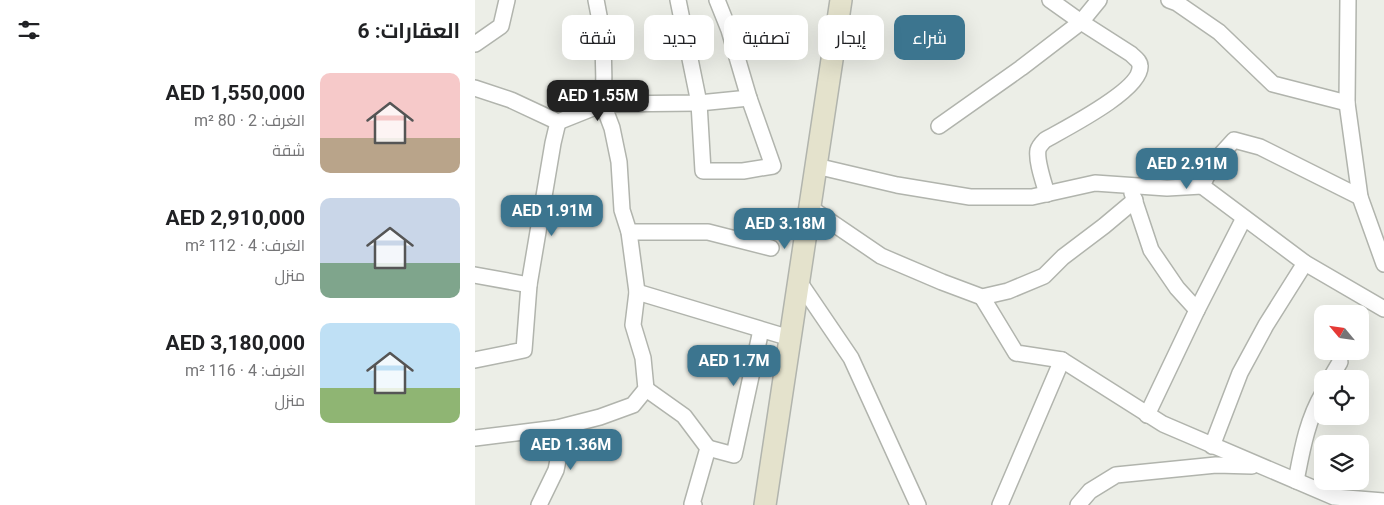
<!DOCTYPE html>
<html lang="ar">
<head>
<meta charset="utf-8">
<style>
  body { margin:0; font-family:Roboto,Cairo,sans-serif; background:#f6f6f6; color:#202124; direction:rtl; height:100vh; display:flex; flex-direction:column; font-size:19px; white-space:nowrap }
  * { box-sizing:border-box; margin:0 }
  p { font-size:16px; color:#757577 }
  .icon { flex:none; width:28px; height:28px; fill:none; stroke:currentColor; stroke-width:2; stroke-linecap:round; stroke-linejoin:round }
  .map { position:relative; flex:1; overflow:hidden; direction:ltr }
  .side { display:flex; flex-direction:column; background:#fff; width:475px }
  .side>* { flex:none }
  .guide { position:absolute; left:15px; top:15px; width:475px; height:45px; direction:rtl; display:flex; gap:10px }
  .needle { width:32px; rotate:299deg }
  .controls { position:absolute; left:839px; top:305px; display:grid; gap:10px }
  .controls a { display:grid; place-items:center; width:55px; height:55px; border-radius:10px; background:#fff; box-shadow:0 5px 20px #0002; font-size:25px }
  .price { position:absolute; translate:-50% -42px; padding:0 11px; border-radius:10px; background:#3c758f; color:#fff; font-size:16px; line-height:32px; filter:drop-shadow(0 1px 2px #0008) }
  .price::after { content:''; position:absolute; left:50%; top:30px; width:15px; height:11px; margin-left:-8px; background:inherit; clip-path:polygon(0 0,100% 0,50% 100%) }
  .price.selected { background:#222; color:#fff }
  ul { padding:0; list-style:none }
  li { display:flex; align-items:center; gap:15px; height:125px; padding:0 15px }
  li span { display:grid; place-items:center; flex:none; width:140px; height:100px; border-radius:10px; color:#555 }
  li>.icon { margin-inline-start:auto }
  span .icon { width:60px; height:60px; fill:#fffc; stroke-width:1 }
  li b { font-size:21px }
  h2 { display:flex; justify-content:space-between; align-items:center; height:60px; padding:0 15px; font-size:21px }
  .tag { padding:0 18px; border-radius:10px; background:#fff; box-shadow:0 5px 20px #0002; font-size:18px; line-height:45px }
  .tag.selected { background:#3c758f; color:#fff }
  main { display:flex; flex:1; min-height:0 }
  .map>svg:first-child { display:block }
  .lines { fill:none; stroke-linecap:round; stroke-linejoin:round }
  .street-casing { stroke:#b1b4ad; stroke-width:18 }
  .secondary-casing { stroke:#b1b4ad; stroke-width:24 }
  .street { stroke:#fff; stroke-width:15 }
  .secondary { stroke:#e4e2cc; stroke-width:21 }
</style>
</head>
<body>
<main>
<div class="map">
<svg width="909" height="505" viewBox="0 0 909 505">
  <rect width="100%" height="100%" fill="#eceee7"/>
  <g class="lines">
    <g class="street-casing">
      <g id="street">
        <path d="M203,0L224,103L228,171H268L298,166L274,98L254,30L242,0"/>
        <path d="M694,0L702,3L744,32L798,84L872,103"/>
        <path d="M873,0L872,103L885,197L909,264"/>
        <path d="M0,44L26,26L32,0"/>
        <path d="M0,88L36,100L83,122L128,104C130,69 129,35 121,0"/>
        <path d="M464,126L546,68L606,22L624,0"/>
        <path d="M341,166L422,185L495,197H557L620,183L692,188L727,186"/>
        <path d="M657,193L676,250L702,288L722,310"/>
        <path d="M572,194C569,183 561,161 563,150C564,146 567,143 570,140C589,129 667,90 665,66C665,61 660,58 656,54L606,22L575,0"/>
        <path d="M885,197L785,147L759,140L738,163L727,186L830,263L909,309"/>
        <path d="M334,207L406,256L467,282L507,297L533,291L569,276L588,257L629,226L660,200"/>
        <path d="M154,232H233L296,248"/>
        <path d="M0,275L54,285"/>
        <path d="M323,280L376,358L443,505"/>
        <path d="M162,292L315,338"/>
        <path d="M507,297L541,353L587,360L688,424L859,497L909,501"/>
        <path d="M0,360L49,350L54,285L78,143L83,122"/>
        <path d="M855,379L865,362"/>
        <path d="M171,389L209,416L233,448L217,504L219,505"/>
        <path d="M672,415L722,310L769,218"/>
        <path d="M0,438L82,428L125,417L158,405L171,389L168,358L158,325L162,292L154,232L147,210L144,162L137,128L128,104L224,103L274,98"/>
        <path d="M737,446L765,373L791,325L830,263"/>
        <path d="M233,448L259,455L286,330"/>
        <path d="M821,481C827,450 832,420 848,393"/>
        <path d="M64,505L81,470L84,455L82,428"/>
        <path d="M525,505L587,360"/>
        <path d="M603,505L615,491L641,475L741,465L777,466"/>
      </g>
    </g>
    <g class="secondary-casing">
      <path id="secondary" d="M290,505L366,0"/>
    </g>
    <use href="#street" class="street"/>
    <use href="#secondary" class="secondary"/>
  </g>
</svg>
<div class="controls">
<a><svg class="needle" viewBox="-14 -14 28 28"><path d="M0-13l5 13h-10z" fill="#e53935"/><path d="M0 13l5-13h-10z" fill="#757577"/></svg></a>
<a><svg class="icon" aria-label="locate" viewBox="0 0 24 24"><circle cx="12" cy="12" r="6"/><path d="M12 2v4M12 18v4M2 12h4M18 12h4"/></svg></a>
<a><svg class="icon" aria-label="layers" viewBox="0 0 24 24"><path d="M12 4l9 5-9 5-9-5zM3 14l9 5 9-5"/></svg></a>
</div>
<b class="price selected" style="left:123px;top:122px">AED 1.55M</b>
<b class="price" style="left:712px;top:190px">AED 2.91M</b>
<b class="price" style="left:77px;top:237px">AED 1.91M</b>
<b class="price" style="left:310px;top:250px">AED 3.18M</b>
<b class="price" style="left:259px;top:387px">AED 1.7M</b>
<b class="price" style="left:96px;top:471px">AED 1.36M</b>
<div class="guide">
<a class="tag selected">شراء</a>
<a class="tag">إيجار</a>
<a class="tag">تصفية</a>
<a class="tag">جديد</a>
<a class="tag">شقة</a>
</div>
</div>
<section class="side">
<h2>العقارات: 6<svg class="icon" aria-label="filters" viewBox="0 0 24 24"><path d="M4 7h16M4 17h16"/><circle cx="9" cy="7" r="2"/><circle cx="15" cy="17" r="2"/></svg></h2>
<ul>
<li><span style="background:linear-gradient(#f6c9c9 65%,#b9a48a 0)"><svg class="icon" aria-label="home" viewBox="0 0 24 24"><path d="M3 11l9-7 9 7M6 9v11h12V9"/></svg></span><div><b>AED 1,550,000</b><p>الغرف: 2 · 80 m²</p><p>شقة</p></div></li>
<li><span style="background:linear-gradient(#c9d6e8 65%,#7fa58c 0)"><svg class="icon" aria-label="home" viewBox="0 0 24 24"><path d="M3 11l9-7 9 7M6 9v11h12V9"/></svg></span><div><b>AED 2,910,000</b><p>الغرف: 4 · 112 m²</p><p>منزل</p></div></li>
<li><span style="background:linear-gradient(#bfe0f5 65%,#8fb573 0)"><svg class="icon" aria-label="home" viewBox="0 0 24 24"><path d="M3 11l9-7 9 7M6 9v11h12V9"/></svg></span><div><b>AED 3,180,000</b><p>الغرف: 4 · 116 m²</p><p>منزل</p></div></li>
</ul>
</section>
</main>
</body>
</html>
